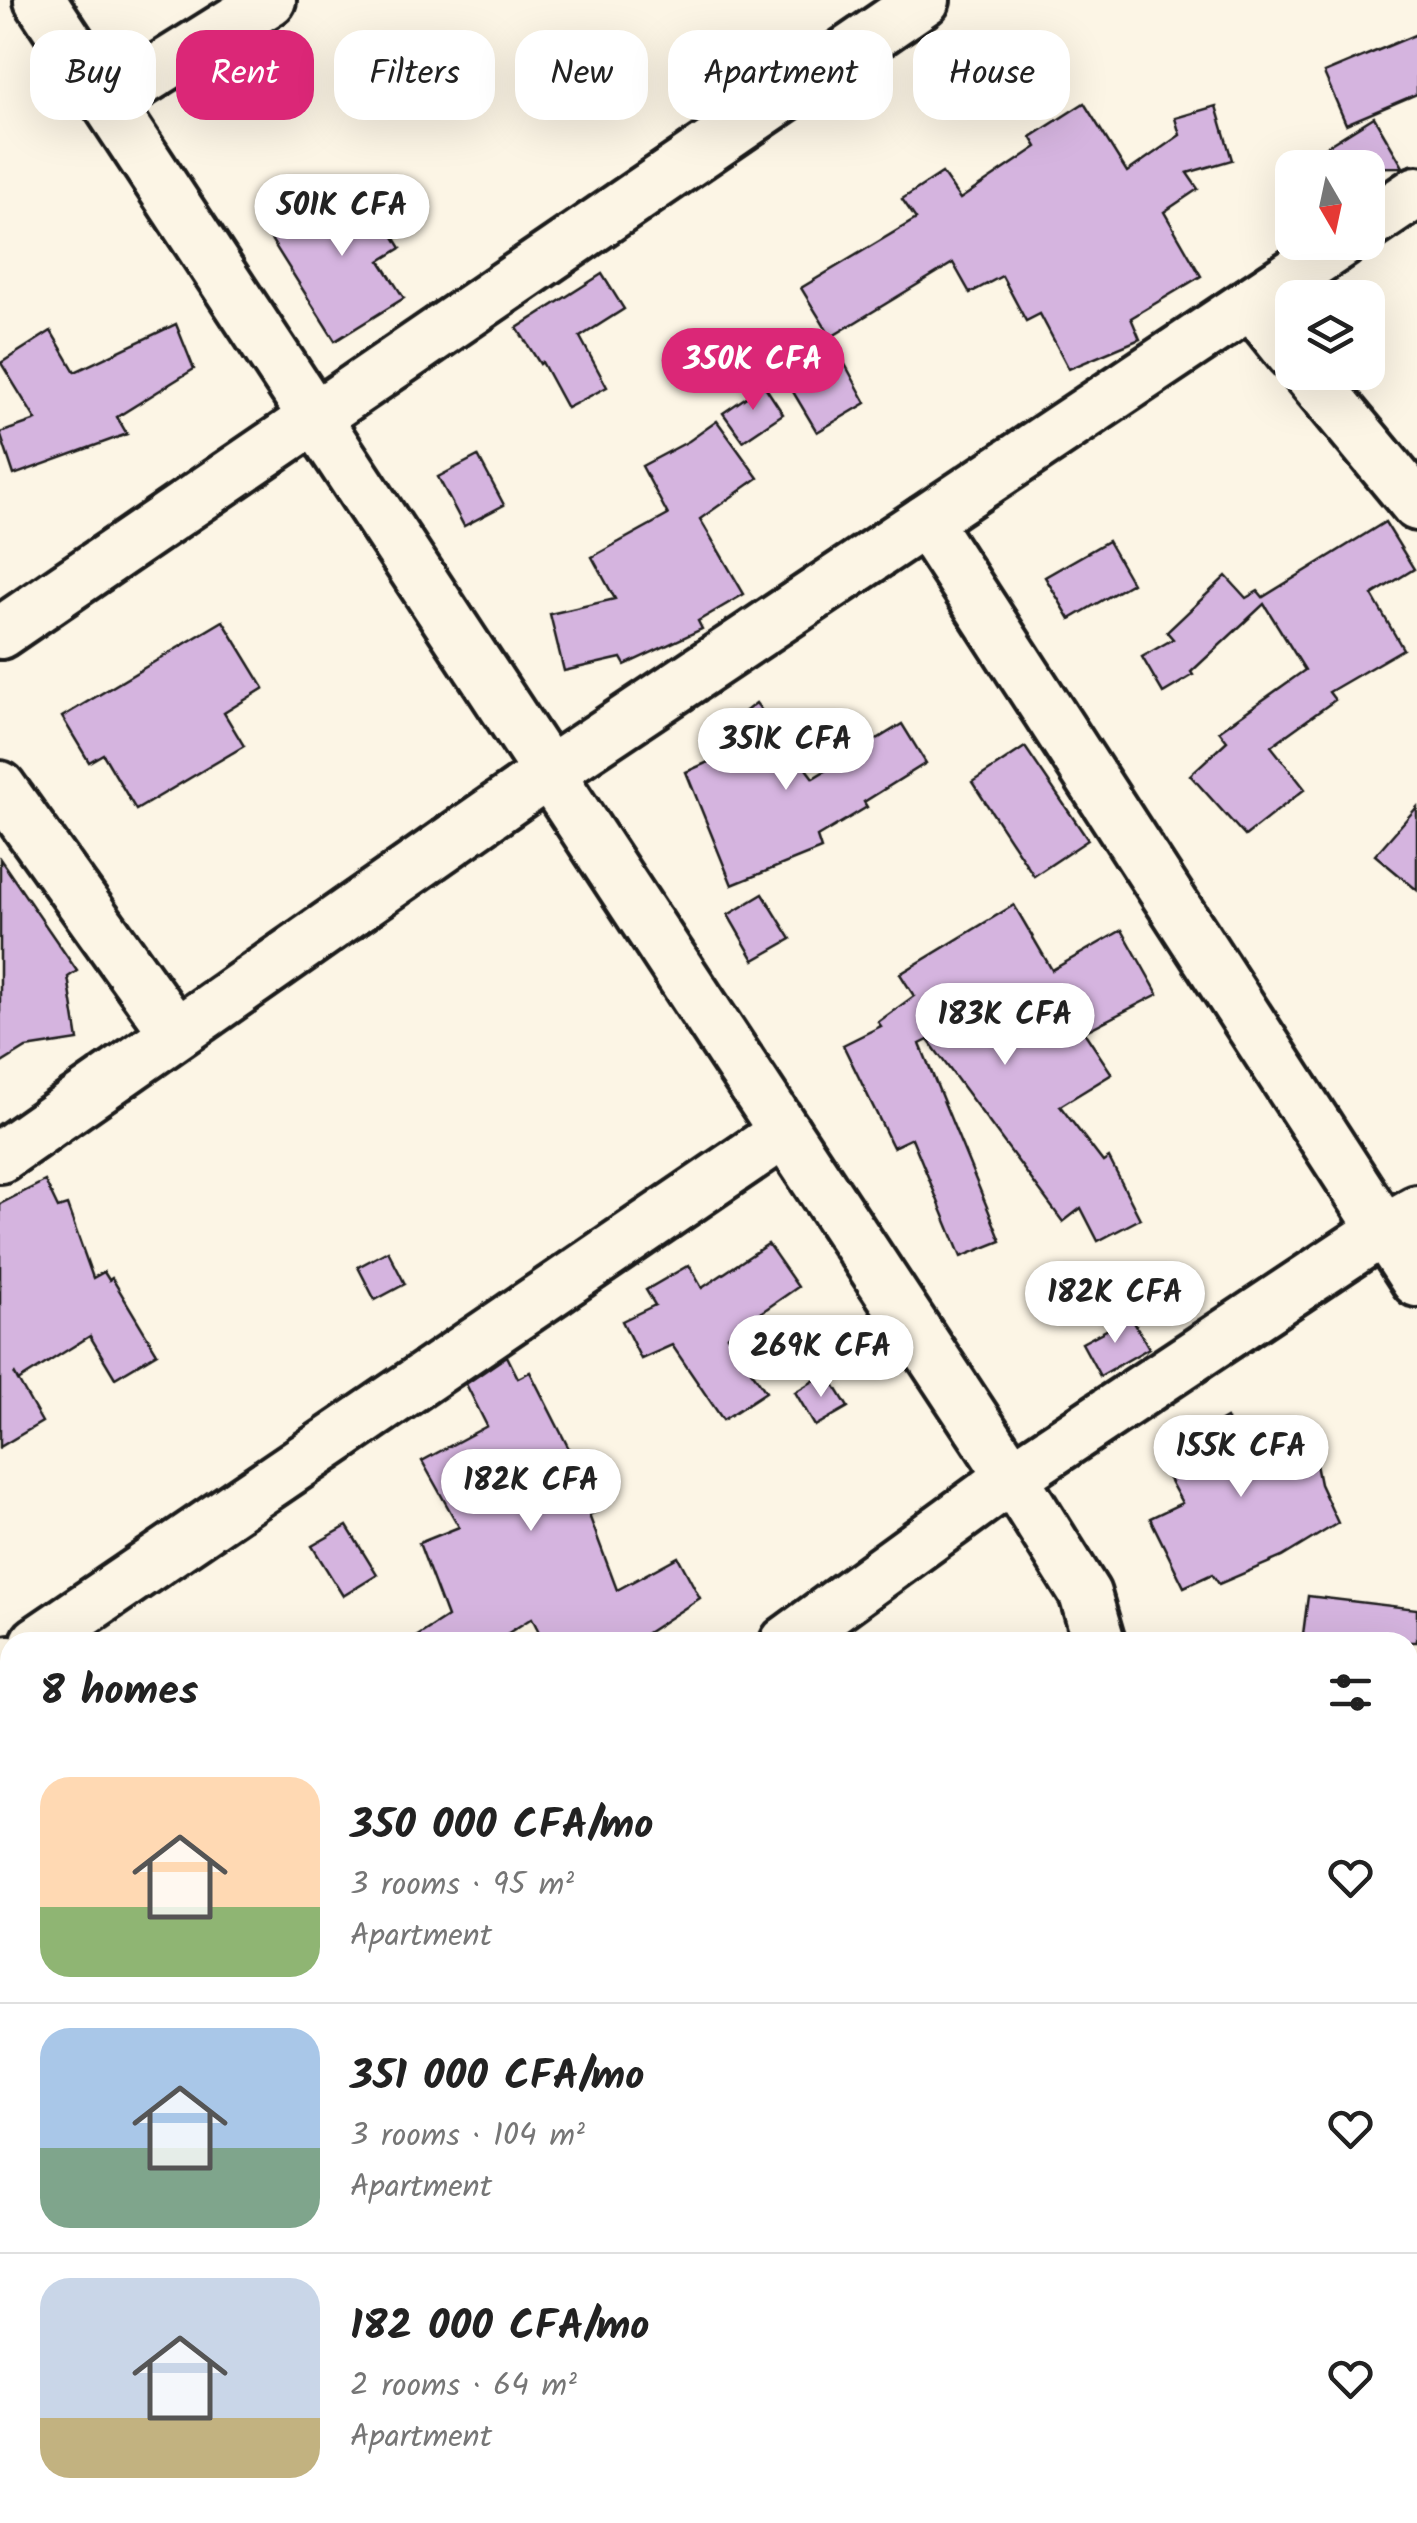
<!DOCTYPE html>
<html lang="en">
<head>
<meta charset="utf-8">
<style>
  body { margin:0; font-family:Kalam,sans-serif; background:#f6f6f6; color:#222; height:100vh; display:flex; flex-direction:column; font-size:38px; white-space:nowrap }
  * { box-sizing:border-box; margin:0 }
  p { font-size:32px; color:#767676 }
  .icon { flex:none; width:55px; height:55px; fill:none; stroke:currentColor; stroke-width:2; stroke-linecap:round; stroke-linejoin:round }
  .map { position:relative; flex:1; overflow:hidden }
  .panel { position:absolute; left:0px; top:1632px; width:1418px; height:892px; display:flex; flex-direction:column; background:#fff; border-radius:30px 30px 0 0; box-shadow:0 10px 40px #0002 }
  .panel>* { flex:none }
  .hud { position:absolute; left:30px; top:30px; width:1358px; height:90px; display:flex; gap:20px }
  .needle { width:65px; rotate:171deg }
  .controls { position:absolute; left:1275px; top:150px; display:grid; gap:20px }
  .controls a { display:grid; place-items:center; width:110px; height:110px; border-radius:20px; background:#fff; box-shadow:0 10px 40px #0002; font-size:50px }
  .price { position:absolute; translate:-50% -85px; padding:0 22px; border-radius:35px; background:#fff; color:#222; font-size:32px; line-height:65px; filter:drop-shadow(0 2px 5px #0008) }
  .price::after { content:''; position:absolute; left:50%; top:60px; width:30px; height:22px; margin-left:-15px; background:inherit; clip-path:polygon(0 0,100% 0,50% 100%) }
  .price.selected { background:#db2777; color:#fff }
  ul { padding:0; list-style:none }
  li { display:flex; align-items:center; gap:30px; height:250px; padding:0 40px }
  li+li { border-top:2px solid #e0e0e0 }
  li span { display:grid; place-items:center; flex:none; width:280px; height:200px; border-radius:30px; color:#555 }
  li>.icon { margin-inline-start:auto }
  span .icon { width:120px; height:120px; fill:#fffc; stroke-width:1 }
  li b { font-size:42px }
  h2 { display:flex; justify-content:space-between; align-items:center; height:120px; padding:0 40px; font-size:42px }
  .tag { padding:0 35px; border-radius:30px; background:#fff; box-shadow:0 10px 40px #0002; font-size:35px; line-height:90px }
  .tag.selected { background:#db2777; color:#fff }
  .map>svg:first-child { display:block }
  .building { fill:#d5b4df; stroke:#1c1c1c; stroke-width:2.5 }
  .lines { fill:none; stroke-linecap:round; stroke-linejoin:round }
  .minor-casing { stroke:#1c1c1c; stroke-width:58 }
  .minor { stroke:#fcf5e5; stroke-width:50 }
</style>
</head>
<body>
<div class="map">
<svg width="1417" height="2523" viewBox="0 0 1417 2523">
  <rect width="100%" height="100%" fill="#fcf5e5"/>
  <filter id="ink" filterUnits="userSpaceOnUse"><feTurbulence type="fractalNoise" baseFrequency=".01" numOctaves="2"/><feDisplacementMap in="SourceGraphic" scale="20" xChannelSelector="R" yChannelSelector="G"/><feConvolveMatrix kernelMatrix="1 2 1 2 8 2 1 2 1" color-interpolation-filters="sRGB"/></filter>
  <g filter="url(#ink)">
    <g class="building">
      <path d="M1417,34V94L1346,124L1324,73Z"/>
      <path d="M1084,103L1127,172L1180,135L1175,118L1216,106L1232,160L1187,173L1198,189L1164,212L1201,276L1131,318L1140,339L1069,369L1040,314L1026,321L1002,276L970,293L953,263L831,337L801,288L916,219L902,199L942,173L960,199L1037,147L1031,137Z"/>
      <path d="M1374,117L1403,167L1292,168Z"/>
      <path d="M359,180L401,248L380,261L404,298L335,341L269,236Z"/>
      <path d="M602,274L624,309L580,337L607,387L567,408L542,362L540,364L517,328Z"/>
      <path d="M176,324L194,369L117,417L127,434L14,475L0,433L36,420L1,363L51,331L75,372Z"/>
      <path d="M839,353L866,403L817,432L786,380Z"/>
      <path d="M764,385L783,414L743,441L723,413Z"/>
      <path d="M717,421L758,478L700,519L744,594L698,621L702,629L625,665L621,658L564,671L550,614L615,599L592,557L668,515L642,466L689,441Z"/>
      <path d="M478,456L504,505L464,526L438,477Z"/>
      <path d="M1385,522L1414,569L1372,595L1403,649L1329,692L1335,700L1271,746L1305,789L1245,836L1190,775L1227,741L1219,731L1305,670L1264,604L1191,672L1193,675L1163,693L1142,657L1173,639L1167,632L1226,576L1246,598L1258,591L1263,597Z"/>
      <path d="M1108,541L1132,583L1070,619L1045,577Z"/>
      <path d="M223,621L264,688L224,713L244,746L136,810L103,754L89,762L62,717Z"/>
      <path d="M756,703L813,778L902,724L926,763L864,802L867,807L817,837L821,849L732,885L686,772L724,755L711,738Z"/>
      <path d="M1025,747L1088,840L1034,876L972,782Z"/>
      <path d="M1417,807V890L1375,855Z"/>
      <path d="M0,859L77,971L68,977L78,1040L26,1048L0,1064Z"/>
      <path d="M763,894L791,939L754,960L728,915Z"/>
      <path d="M1014,905L1052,970L1122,930L1158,994L1084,1032L1112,1074L1060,1106L1103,1162L1109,1158L1140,1219L1098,1241L1081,1208L1063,1222L928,1040L920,1044L1001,1241L961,1257L912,1138L893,1147L843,1045L881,1026L878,1022L914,996L900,974Z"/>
      <path d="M45,1181L58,1208L67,1205L93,1278L104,1272L109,1280L112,1278L157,1353L115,1378L90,1336L18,1381L14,1373L42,1422L0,1447V1204Z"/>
      <path d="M768,1244L798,1287L727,1336L766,1392L723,1420L672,1345L641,1359L622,1321L655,1305L646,1290L689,1265L702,1288Z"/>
      <path d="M388,1251L405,1284L375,1300L358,1267Z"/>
      <path d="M1131,1317L1149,1348L1100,1376L1082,1343Z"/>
      <path d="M507,1356L518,1378L530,1372L600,1510L589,1515L617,1590L678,1557L700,1598L633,1642H544L532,1618L494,1642H408L447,1617L419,1543L459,1527L422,1461L487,1426L466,1384Z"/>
      <path d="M827,1373L848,1407L815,1426L795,1392Z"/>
      <path d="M1226,1418L1236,1436L1307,1420L1320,1484L1338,1523L1282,1557L1219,1584L1212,1574L1184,1587L1150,1518L1182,1503L1157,1457Z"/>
      <path d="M347,1526L377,1575L343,1596L312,1546Z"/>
      <path d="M1308,1596L1417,1609V1642H1302Z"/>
    </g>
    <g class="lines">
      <g class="minor-casing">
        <g id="minor">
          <path d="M40,0L1012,1477L1085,1594L1099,1642"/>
          <path d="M107,102L270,0"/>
          <path d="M1368,225L1417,192"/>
          <path d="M1251,303L1292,354"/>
          <path d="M1307,372L1417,505"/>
          <path d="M925,521L1417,1281"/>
          <path d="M0,633L924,0"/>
          <path d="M0,787L175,1032"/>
          <path d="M0,1157L548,773L1342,242"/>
          <path d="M37,1642L785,1132"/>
          <path d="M786,1642L1012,1477L1383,1230L1417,1211"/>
          <path d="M0,1668L10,1661"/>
          <path d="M0,2215L10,2208"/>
          <path d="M0,2266L10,2268"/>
          <path d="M1408,2455L1417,2457"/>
          <path d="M68,2523L69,2515"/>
          <path d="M1012,2523L1013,2515"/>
        </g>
      </g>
      <use href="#minor" class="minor"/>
    </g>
  </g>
</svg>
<div class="controls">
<a><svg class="needle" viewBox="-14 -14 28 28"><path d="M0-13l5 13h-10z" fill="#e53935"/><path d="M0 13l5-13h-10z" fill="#767676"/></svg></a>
<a><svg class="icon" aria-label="layers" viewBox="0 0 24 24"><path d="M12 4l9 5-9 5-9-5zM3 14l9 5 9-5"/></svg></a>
</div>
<b class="price" style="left:342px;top:259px">501K CFA</b>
<b class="price selected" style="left:753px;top:413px">350K CFA</b>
<b class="price" style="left:786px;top:793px">351K CFA</b>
<b class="price" style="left:1005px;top:1068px">183K CFA</b>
<b class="price" style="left:1115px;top:1346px">182K CFA</b>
<b class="price" style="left:821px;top:1400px">269K CFA</b>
<b class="price" style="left:1241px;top:1500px">155K CFA</b>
<b class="price" style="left:531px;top:1534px">182K CFA</b>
<div class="hud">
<a class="tag">Buy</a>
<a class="tag selected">Rent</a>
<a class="tag">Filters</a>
<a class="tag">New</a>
<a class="tag">Apartment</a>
<a class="tag">House</a>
</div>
<section class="panel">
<h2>8 homes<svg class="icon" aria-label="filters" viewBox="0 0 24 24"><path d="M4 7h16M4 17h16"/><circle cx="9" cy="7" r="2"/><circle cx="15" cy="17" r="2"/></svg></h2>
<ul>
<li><span style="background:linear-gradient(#ffd9b3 65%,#8fb573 0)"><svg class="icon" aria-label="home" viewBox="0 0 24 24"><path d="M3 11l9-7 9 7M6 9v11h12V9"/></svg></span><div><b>350 000 CFA/mo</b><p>3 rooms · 95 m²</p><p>Apartment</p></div><svg class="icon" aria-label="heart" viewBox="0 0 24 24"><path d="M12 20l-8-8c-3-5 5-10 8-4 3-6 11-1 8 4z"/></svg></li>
<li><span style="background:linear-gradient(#a9c7e8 60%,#7fa58c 0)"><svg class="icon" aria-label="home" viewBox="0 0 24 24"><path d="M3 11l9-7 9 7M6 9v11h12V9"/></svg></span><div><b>351 000 CFA/mo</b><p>3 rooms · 104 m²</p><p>Apartment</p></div><svg class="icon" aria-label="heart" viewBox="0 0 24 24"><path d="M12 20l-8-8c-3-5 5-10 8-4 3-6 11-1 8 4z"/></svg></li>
<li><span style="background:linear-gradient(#c9d6e8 70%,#c2b280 0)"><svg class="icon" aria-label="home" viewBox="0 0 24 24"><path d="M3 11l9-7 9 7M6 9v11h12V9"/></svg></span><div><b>182 000 CFA/mo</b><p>2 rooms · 64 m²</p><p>Apartment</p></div><svg class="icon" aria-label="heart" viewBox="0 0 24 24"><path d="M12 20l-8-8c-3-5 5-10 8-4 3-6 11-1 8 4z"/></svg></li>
</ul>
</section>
</div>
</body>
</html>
